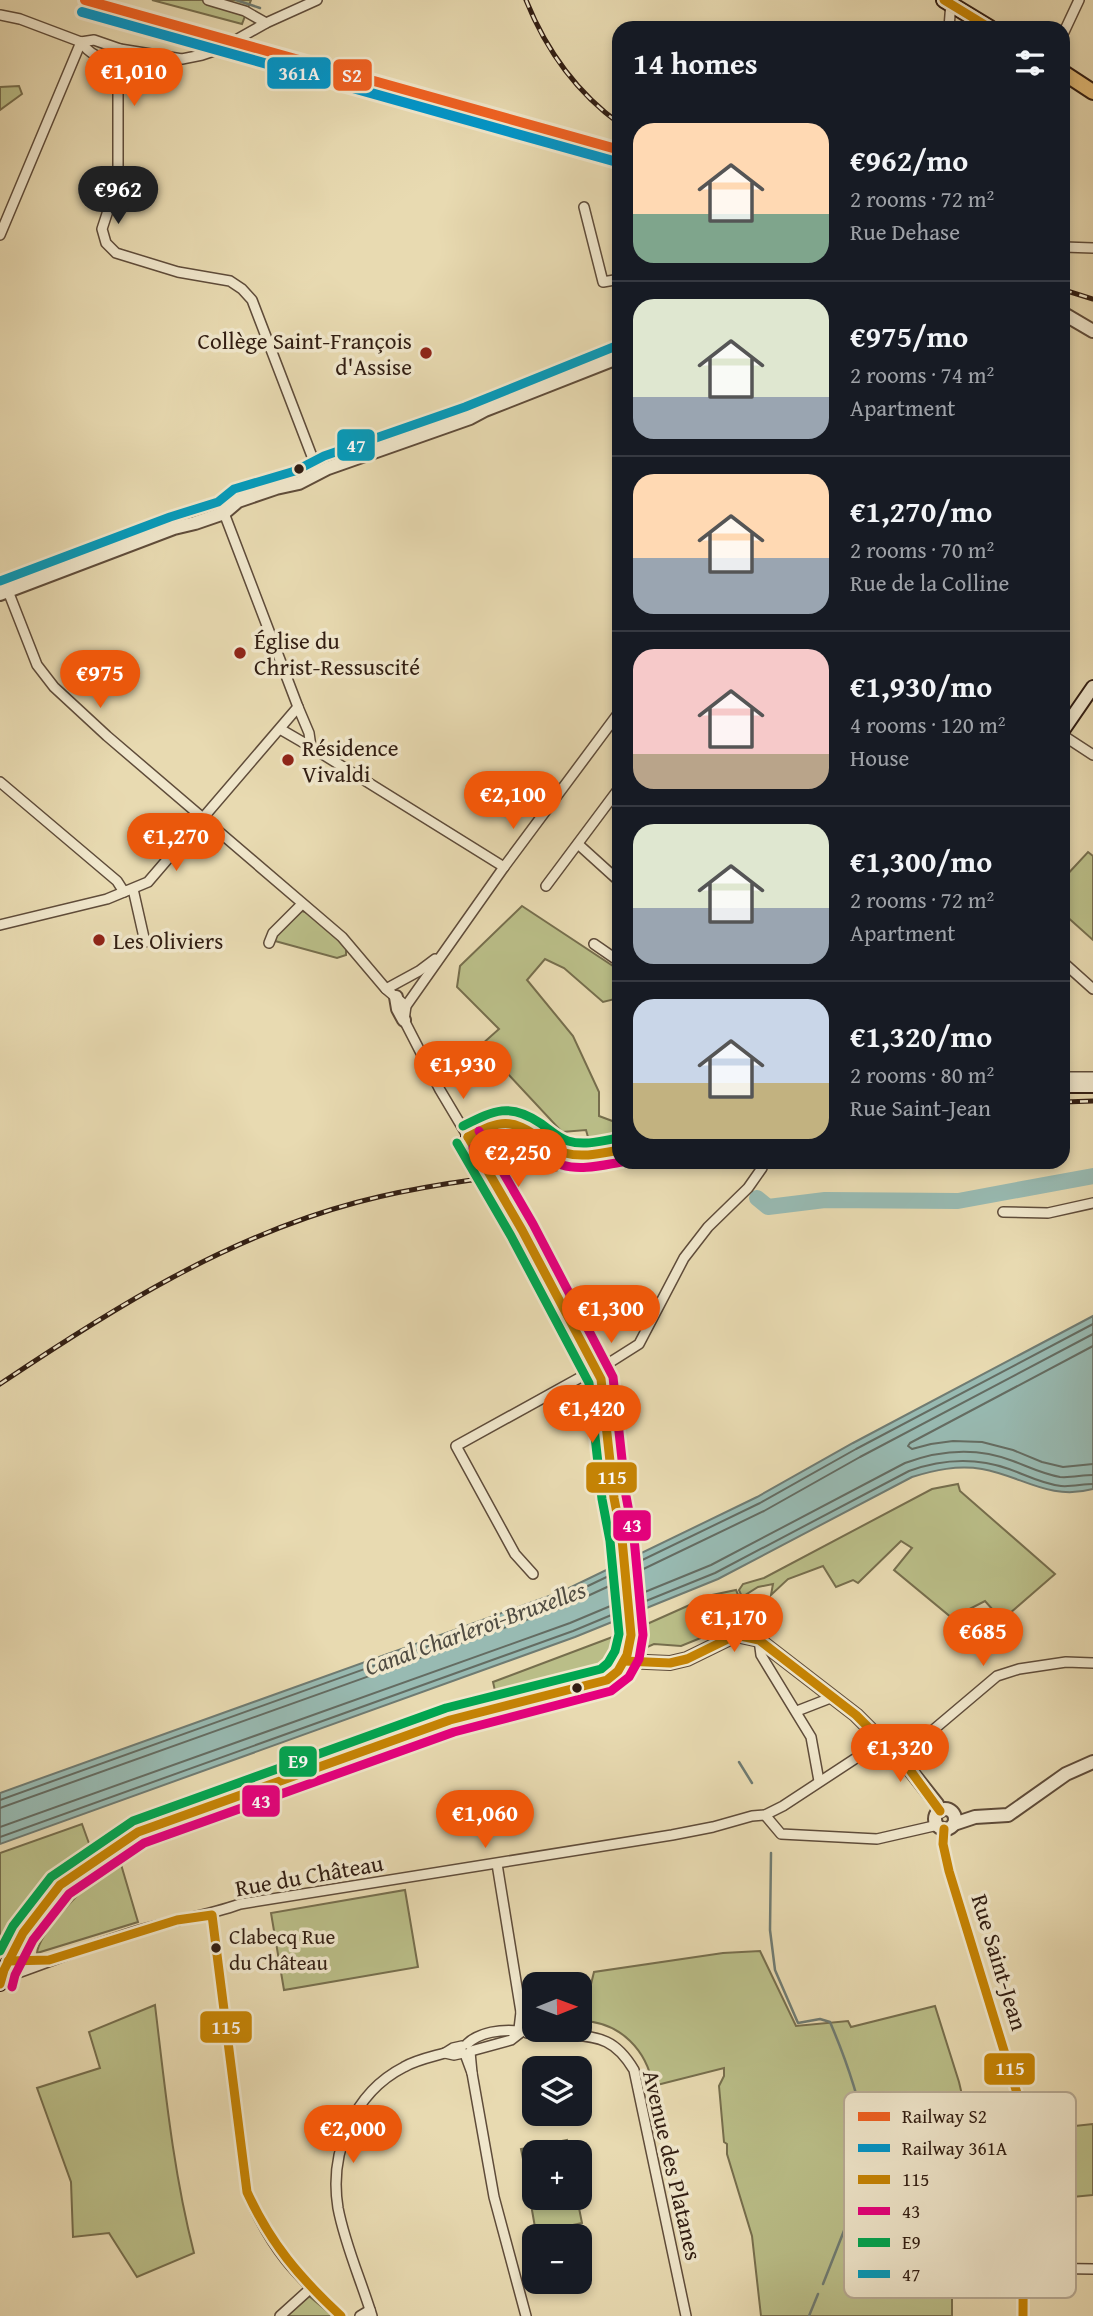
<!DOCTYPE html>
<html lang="en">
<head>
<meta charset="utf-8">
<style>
  body { margin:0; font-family:"Gentium Book Plus",serif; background:#20242c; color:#f1f3f6; height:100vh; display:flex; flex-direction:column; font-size:26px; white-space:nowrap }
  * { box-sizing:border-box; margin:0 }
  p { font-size:23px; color:#9ea1a6 }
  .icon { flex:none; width:38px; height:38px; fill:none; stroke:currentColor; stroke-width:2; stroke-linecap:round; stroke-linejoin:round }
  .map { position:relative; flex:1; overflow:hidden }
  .side { position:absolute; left:612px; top:21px; width:458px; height:1148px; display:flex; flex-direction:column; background:#171b24; border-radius:21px; box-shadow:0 4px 10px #0003 }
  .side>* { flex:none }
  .needle { width:46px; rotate:89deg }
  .tools { position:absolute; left:522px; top:1972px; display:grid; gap:14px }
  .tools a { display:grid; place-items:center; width:70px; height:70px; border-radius:14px; background:#171b24; box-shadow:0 4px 10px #0003; font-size:35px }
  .price { position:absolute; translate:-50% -60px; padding:0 16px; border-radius:24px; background:#ea580c; color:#fff; font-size:23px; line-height:46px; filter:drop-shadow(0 2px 4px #0008) }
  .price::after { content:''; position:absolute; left:50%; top:42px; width:21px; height:16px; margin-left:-10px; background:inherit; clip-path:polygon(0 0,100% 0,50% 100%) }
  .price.current { background:#222; color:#fff }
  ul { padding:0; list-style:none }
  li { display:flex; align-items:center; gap:21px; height:175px; padding:0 21px }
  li+li { border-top:2px solid #363941 }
  li span { display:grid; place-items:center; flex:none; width:196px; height:140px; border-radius:21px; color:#555 }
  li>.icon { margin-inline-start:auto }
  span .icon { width:84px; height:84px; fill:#fffc; stroke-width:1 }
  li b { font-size:30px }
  h2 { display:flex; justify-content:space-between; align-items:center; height:84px; padding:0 21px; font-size:30px }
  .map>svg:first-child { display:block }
  .green { fill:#babe88; stroke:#766e4d; stroke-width:2 }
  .water { fill:#98bab2; stroke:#6f7b72; stroke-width:2 }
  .pier { fill:#e8dab1 }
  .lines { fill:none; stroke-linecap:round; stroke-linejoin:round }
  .shore { stroke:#646c62; stroke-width:2 }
  .stream { stroke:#6f7b72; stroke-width:2.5 }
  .river { stroke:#98bab2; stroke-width:16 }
  .minor-casing { stroke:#5f4c3a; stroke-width:12 }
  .tertiary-casing { stroke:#5f4c3a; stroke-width:16 }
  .secondary-casing { stroke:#311d12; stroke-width:16 }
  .primary-casing { stroke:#311d12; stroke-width:18 }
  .minor { stroke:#f0e7cc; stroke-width:9 }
  .tertiary { stroke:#f0e7cc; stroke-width:12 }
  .secondary { stroke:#f0e7cc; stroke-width:12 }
  .primary { stroke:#e4bd78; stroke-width:14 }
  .rail-casing { stroke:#311d12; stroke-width:5 }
  .rail { stroke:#f0e7cc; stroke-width:2.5; stroke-dasharray:8; stroke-linecap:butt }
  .secondary-bridge-casing { stroke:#311d12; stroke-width:16; stroke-linecap:butt }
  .secondary-bridge { stroke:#f0e7cc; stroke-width:12 }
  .bus-1-casing { stroke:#f0e7cc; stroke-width:14 }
  .bus-2-casing { stroke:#f0e7cc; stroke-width:14 }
  .bus-3-casing { stroke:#f0e7cc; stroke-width:14 }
  .bus-4-casing { stroke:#f0e7cc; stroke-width:14 }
  .bus-1 { stroke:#c68404; stroke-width:9 }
  .bus-2 { stroke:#e5007d; stroke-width:9 }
  .bus-3 { stroke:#00a651; stroke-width:9 }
  .bus-4 { stroke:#059bbb; stroke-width:9 }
  .rail-1-casing { stroke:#f0e7cc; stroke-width:16 }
  .rail-2-casing { stroke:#f0e7cc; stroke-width:16 }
  .rail-1 { stroke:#f16122; stroke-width:10 }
  .rail-2 { stroke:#0096ca; stroke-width:10 }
  .poi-dot { fill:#8f2418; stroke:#f0e7cc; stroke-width:2.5 }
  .bus-dot { fill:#311d12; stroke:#f0e7cc; stroke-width:2.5 }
  .labels { text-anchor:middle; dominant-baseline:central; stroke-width:7; stroke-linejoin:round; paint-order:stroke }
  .bus-label { font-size:21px; fill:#311d12; stroke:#f0e7cc; text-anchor:start }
  .poi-label { font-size:23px; fill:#311d12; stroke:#f0e7cc; text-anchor:start }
  .street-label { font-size:23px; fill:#311d12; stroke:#f0e7cc }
  .water-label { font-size:24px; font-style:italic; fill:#504c42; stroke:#f0e7cc }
  .key { fill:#f0e7cc; stroke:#b7aa94; stroke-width:2 }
  .key-label { font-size:19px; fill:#311d12 }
  .line-badge { stroke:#f0e7cc; stroke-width:2.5 }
  .badge-label { font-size:19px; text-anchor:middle; font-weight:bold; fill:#fff }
</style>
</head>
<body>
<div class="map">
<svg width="1093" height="2316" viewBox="0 0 1093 2316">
  <rect width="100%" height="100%" fill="#e8dab1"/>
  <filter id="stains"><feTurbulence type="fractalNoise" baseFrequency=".00286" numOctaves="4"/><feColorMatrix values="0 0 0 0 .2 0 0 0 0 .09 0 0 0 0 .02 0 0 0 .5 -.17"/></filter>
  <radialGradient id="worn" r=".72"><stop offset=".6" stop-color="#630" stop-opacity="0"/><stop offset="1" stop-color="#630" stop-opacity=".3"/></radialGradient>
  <g class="green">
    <path d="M152,0H251L242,24Z"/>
    <path d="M19,86L22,94L0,110V87Z"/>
    <path d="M1088,852L1093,856V940L1064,914V878Z"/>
    <path d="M522,906L619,970V998L603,1002L564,968L545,959L527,980L573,1036L599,1092V1116L615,1122L619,1117V1144L591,1148L586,1130L562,1132L481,1045L499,1029L457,987L460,966Z"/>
    <path d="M302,911L308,913L346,947V955L337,958L275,941L276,936Z"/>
    <path d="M958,1484L960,1491L1055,1574L1002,1620L985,1601L952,1618L894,1570L912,1548L901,1541L858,1583L853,1580L836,1587L823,1566L788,1579L771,1595L773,1584L758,1587L742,1597L739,1590L743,1584L764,1578L932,1489Z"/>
    <path d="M736,1590L739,1597L722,1623L703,1637L681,1646L654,1644L594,1670L496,1695L493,1682L647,1624L712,1595Z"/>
    <path d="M82,1824L91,1849L69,1864L35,1899L0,1949V1853Z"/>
    <path d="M120,1861L138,1922L37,1953C39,1932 81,1891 97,1876C104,1870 112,1866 120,1861Z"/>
    <path d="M405,1890L418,1967L284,1990L271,1913Z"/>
    <path d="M760,1951L796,2026L848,2021L851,2027L935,2006L959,2082L994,2232L952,2234V2316H761L752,2236L727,2154V2144L724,2142L719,2086L724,2076V2068L653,2086C647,2051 621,2022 582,2021L594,1972L723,1953Z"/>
    <path d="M155,2005C165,2088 173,2171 194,2253L137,2277L109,2233L73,2237L71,2182L37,2088L100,2068L89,2032Z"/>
    <path d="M1093,2124V2195L1031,2201V2139L1038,2130Z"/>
    <path d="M567,2140L569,2152H534V2188L529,2189L521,2149Z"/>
    <path d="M534,2192V2198H577L582,2223L536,2233L529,2193Z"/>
    <path d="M309,2296L333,2316H286Z"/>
  </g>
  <path class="water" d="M1093,1316V1489C1049,1501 1022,1476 982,1469C957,1465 935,1470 912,1477L718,1579L575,1637L0,1844V1793L563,1591L757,1497L853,1443Z"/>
  <path class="pier" d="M633,1553L639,1615L621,1623L614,1562Z"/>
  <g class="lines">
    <g class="shore">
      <path d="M1093,1346L910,1443L908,1446L912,1449L931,1444L953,1441L982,1442L1013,1450L1042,1462L1063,1467L1093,1464"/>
      <path d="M632,1565L760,1503L856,1449L1093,1324"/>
      <path d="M633,1574L764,1511L860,1457L1093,1334"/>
      <path d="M635,1596L711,1565L905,1463C940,1450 977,1447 1013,1461C1029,1467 1043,1474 1060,1477C1071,1478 1082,1475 1093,1475"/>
      <path d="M636,1605L715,1573L909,1471C942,1459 975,1457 1009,1469C1026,1475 1042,1484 1061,1486C1071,1487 1083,1484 1093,1484"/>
      <path d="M0,1800L565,1597L617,1572"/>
      <path d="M0,1808L568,1605L618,1582"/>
      <path d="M0,1827L570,1623L620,1602"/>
      <path d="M0,1837L573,1631L621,1611"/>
    </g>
    <g class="stream">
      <path d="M236,0L260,8"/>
      <path d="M739,1762L752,1783"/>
      <path d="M771,1853L770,1930L775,1970L798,2023L820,2019L830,2022C842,2050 870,2121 863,2150C861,2162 854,2174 850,2186"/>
      <path d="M823,2284L849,2218L848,2204"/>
      <path d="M809,2316L818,2294"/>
    </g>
    <path class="river" d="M757,1198L768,1207L825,1200L958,1201L1093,1176"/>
    <g class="minor-casing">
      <g id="minor">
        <path d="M208,0L245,11L266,23"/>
        <path d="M0,15L20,19L81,42L94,40L120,49L182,59L202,55L220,49L266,23L317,0"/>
        <path d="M949,28L951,2"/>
        <path d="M1064,32L1079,0"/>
        <path d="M81,42C89,54 101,59 115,63"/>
        <path d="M120,49L115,63L118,86V180L102,229L106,243L116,253L178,272L230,281L242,289L252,300L318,472"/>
        <path d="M584,207L603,282L620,279"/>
        <path d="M0,235L81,42"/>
        <path d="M1064,247L1093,248"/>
        <path d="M224,513L298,707"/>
        <path d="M8,591L37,665L54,687L107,736L342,937L386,989L406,1006"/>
        <path d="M1064,736L1093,755"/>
        <path d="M311,747L504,867"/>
        <path d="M0,782L117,881L124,892"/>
        <path d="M578,844L620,882"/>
        <path d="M546,886L620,787"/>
        <path d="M133,889L145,942"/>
        <path d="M0,925L107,899L148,882L298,707L309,733L311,747L280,729"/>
        <path d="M269,943L273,933L302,904"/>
        <path d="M594,944L620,962"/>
        <path d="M1064,963L1093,989"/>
        <path d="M386,989L419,971L435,959"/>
        <path d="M1064,1077H1093"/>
        <path d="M468,1137L440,1090L404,1020L406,1006L504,867L620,711"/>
        <path d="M1003,1212L1048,1213L1093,1203"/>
        <path d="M533,1574L515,1554L456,1446L581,1377L590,1375L639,1344L684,1258L708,1227L748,1188L762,1168"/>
        <path d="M759,1640L761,1655L811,1737L819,1781"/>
        <path d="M797,1711L833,1697"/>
        <path d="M900,1758L997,1676L1019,1669L1066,1662L1093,1663"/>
        <path d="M765,1815L781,1834L877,1839L938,1825"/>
        <path d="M944,1829L943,1844L949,1871L1024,2116L1023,2316"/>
        <path d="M497,1864L521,2012"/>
        <path d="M212,1915L247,2192C272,2251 295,2274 341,2316"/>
        <path d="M8,1961L44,1960"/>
        <path d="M1,1979C48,1963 93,1944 140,1930C174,1920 207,1916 240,1904L672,1835L713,1827L752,1816L765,1815L783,1806L882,1741"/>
        <path d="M519,2029L521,2012L526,2026"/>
        <path d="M527,2033H556L543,2030"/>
        <path d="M556,2033C593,2038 612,2033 634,2070L686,2316"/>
        <path d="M467,2044C479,2032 502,2029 519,2031"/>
        <path d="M462,2046L453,2048L445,2053L454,2055L463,2053"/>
        <path d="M471,2051L511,2040L520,2033"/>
        <path d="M465,2054L472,2073L470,2052"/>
        <path d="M472,2073L494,2197L526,2316"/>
        <path d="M1024,2268L1093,2269"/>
        <path d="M280,2316L311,2288"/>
        <path d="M360,2316L370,2310"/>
        <path d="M372,2316C361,2280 345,2245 338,2208C329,2153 353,2093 404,2067C416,2060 431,2057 445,2053"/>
      </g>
    </g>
    <g class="tertiary-casing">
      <g id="tertiary">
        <path d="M1064,314L1093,331"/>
        <path d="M0,594L174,528L195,523L224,513L238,501L276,488L299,483L328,468L470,418L485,410L620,357"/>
        <path d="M396,997L398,1009L404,1020"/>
        <path d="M624,1661L670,1663L687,1659L736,1635L759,1640L856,1715L907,1766L937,1804L940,1811"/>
        <circle cx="945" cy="1819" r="10"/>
        <path d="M954,1824L975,1817L1008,1815L1066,1774L1093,1762"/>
      </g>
    </g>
    <g class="secondary-casing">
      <g id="secondary">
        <path d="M1064,729L1093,687"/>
        <path d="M1064,1086H1093"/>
        <path d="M485,1165L468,1137C477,1133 487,1125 497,1123C524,1116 542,1146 565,1153C583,1158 602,1153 620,1150"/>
        <path d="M0,1984L4,1970L23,1933L60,1885L138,1832L450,1720L589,1686L607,1680L618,1671L627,1655L631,1639L622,1539L614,1498L601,1379L522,1230"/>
      </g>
    </g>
    <g class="primary-casing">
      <g id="primary">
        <path d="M944,0L990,28"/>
        <path d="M1064,73L1093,92"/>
      </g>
    </g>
    <use href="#minor" class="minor"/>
    <use href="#tertiary" class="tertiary"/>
    <use href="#secondary" class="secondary"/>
    <use href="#primary" class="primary"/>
    <g class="rail-casing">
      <g id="rail">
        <path d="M526,0C546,50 576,92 620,124"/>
        <path d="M1064,290L1093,299"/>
        <path d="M1064,1102L1093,1101"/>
        <path d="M0,1384C112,1309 226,1237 358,1202C442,1180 533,1173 620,1160"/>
      </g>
    </g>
    <use href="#rail" class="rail"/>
    <g class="secondary-bridge-casing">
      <path id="secondary-bridge" d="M485,1165L522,1230"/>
    </g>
    <use href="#secondary-bridge" class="secondary-bridge"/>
    <g class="bus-1-casing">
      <g id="bus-1">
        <path d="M944,0L990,28"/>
        <path d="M468,1137C501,1120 510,1117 542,1140C549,1145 557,1150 565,1153C583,1158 602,1153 620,1150"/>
        <path d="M624,1661L670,1663L687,1659L736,1635L759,1640L856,1715L907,1766L940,1811"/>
        <path d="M944,1829L943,1844L949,1871L1024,2116L1023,2316"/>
        <path d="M8,1961L49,1960L177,1920L212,1915L247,2192C271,2244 299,2277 341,2316"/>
        <path d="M0,1984L4,1970L23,1933L60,1885L138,1832L450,1720L607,1680L618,1671L627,1655L631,1635L622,1539L614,1498L601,1379L522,1230L468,1137"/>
      </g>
    </g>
    <g class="bus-2-casing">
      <g id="bus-2">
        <path d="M473,1148C481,1144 489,1138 498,1135C521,1129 541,1158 562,1165C581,1171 603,1165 622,1162"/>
        <path d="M12,1987L15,1975L33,1940L69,1894L144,1843L454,1732L611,1691L629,1677L639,1659L643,1635L634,1538L626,1496L613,1377L533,1224L479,1131"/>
      </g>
    </g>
    <g class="bus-3-casing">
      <g id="bus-3">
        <path d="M463,1126C493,1111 509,1102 540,1123C549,1129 558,1138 568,1141C584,1146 602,1141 618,1138"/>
        <path d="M0,1951L13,1926L51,1877L133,1821L446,1708L601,1669L608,1663L615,1651L619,1634L610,1541L602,1499L589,1383L511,1236L457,1143"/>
      </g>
    </g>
    <g class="bus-4-casing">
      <path id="bus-4" d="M0,581L170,517L218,502L234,489L295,471L324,456L465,407L616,346"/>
    </g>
    <use href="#bus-1" class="bus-1"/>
    <use href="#bus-2" class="bus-2"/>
    <use href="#bus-3" class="bus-3"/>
    <use href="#bus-4" class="bus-4"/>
    <g class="rail-1-casing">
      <path id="rail-1" d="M85,0L620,150"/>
    </g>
    <g class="rail-2-casing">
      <path id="rail-2" d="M82,12L617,162"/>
    </g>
    <use href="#rail-1" class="rail-1"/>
    <use href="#rail-2" class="rail-2"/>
  </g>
  <g class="poi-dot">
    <circle cx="426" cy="353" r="7"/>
    <circle cx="240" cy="653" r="7"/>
    <circle cx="288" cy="760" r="7"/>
    <circle cx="99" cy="940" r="7"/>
  </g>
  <g class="bus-dot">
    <circle cx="299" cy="469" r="6"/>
    <circle cx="577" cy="1688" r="6"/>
    <circle cx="216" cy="1948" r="6"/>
  </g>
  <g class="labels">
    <g class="bus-label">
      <text x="229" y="1936">Clabecq Rue<tspan x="229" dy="26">du Château</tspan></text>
    </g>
    <g class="poi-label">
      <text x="412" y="340" text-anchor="end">Collège Saint-François<tspan x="412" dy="26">d'Assise</tspan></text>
      <text x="254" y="640">Église du<tspan x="254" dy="26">Christ-Ressuscité</tspan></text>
      <text x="302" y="747">Résidence<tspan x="302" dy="26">Vivaldi</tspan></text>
      <text x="113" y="940">Les Oliviers</text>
    </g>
    <g class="street-label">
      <text transform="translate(309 1875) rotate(-10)">Rue du Château</text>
      <text transform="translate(1000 1962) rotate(73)">Rue Saint-Jean</text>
      <text transform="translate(673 2165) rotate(77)">Avenue des Platanes</text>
    </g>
    <g class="water-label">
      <text transform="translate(475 1628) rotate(-20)">Canal Charleroi-Bruxelles</text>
    </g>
  </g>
  <rect x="844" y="2092" width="232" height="206" rx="10" class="key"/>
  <rect x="858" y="2112" width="32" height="9" fill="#f16122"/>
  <rect x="858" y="2144" width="32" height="8" fill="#0096ca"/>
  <rect x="858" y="2175" width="32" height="9" fill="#c68404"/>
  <rect x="858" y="2207" width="32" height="8" fill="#e5007d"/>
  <rect x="858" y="2238" width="32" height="9" fill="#00a651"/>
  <rect x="858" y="2270" width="32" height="8" fill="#059bbb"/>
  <g class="key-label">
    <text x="902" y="2123">Railway S2</text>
    <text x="902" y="2155">Railway 361A</text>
    <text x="902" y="2186">115</text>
    <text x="902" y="2218">43</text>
    <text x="902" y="2249">E9</text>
    <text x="902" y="2281">47</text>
  </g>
  <g class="line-badge">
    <rect x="266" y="56" width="66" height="34" rx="7" fill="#0096ca"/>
    <rect x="332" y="58" width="41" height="34" rx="7" fill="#f16122"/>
    <rect x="336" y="428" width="40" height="34" rx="7" fill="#059bbb"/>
    <rect x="585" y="1461" width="53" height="33" rx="7" fill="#c68404"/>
    <rect x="612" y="1509" width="40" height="33" rx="7" fill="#e5007d"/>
    <rect x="278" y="1745" width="40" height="33" rx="7" fill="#00a651"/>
    <rect x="241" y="1784" width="40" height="34" rx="7" fill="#e5007d"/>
    <rect x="199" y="2010" width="54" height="34" rx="7" fill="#c68404"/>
    <rect x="983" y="2052" width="53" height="34" rx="7" fill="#c68404"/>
  </g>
  <g class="badge-label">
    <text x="299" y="80">361A</text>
    <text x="352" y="82">S2</text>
    <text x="356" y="452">47</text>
    <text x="612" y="1484">115</text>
    <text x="632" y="1532">43</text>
    <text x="298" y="1768">E9</text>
    <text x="261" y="1808">43</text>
    <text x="226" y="2034">115</text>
    <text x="1010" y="2075">115</text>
  </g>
  <rect width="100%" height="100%" filter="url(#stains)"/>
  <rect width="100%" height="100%" fill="url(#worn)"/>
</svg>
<div class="tools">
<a><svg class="needle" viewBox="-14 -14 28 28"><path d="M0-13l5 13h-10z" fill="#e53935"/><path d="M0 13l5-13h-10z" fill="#9ea1a6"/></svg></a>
<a><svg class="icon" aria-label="layers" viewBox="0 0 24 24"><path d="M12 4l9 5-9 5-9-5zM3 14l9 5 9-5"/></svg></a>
<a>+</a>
<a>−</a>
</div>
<b class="price" style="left:134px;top:108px">€1,010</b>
<b class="price current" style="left:118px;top:226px">€962</b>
<b class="price" style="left:100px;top:710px">€975</b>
<b class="price" style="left:513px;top:831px">€2,100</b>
<b class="price" style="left:176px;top:873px">€1,270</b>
<b class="price" style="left:463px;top:1101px">€1,930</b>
<b class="price" style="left:518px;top:1189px">€2,250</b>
<b class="price" style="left:611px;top:1345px">€1,300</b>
<b class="price" style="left:592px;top:1445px">€1,420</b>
<b class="price" style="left:734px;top:1654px">€1,170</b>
<b class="price" style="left:983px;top:1668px">€685</b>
<b class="price" style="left:900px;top:1784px">€1,320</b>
<b class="price" style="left:485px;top:1850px">€1,060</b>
<b class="price" style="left:353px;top:2165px">€2,000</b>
<section class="side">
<h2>14 homes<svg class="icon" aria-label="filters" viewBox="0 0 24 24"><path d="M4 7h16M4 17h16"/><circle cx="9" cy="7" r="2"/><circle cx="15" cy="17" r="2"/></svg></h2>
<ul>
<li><span style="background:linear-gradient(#ffd9b3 65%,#7fa58c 0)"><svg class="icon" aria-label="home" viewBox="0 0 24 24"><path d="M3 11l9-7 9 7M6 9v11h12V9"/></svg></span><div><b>€962/mo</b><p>2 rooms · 72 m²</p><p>Rue Dehase</p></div></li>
<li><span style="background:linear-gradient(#dfe7d0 70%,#9aa5b1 0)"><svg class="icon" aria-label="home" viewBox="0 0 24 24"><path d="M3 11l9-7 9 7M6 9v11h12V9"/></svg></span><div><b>€975/mo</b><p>2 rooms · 74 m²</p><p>Apartment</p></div></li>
<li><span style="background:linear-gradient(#ffd9b3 60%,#9aa5b1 0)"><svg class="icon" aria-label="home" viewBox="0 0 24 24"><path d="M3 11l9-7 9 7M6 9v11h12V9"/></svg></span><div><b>€1,270/mo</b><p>2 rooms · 70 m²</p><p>Rue de la Colline</p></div></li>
<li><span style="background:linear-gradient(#f6c9c9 75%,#b9a48a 0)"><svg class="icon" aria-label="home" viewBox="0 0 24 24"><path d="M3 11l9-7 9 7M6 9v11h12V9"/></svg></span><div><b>€1,930/mo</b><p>4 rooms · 120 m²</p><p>House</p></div></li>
<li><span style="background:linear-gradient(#dfe7d0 60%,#9aa5b1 0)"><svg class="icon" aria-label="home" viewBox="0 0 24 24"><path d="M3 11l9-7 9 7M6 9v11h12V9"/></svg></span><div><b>€1,300/mo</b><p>2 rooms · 72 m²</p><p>Apartment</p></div></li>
<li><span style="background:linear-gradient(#c9d6e8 60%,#c2b280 0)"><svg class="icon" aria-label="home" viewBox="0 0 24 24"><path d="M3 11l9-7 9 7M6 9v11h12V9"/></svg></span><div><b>€1,320/mo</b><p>2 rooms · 80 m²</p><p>Rue Saint-Jean</p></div></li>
</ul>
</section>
</div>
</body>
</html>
